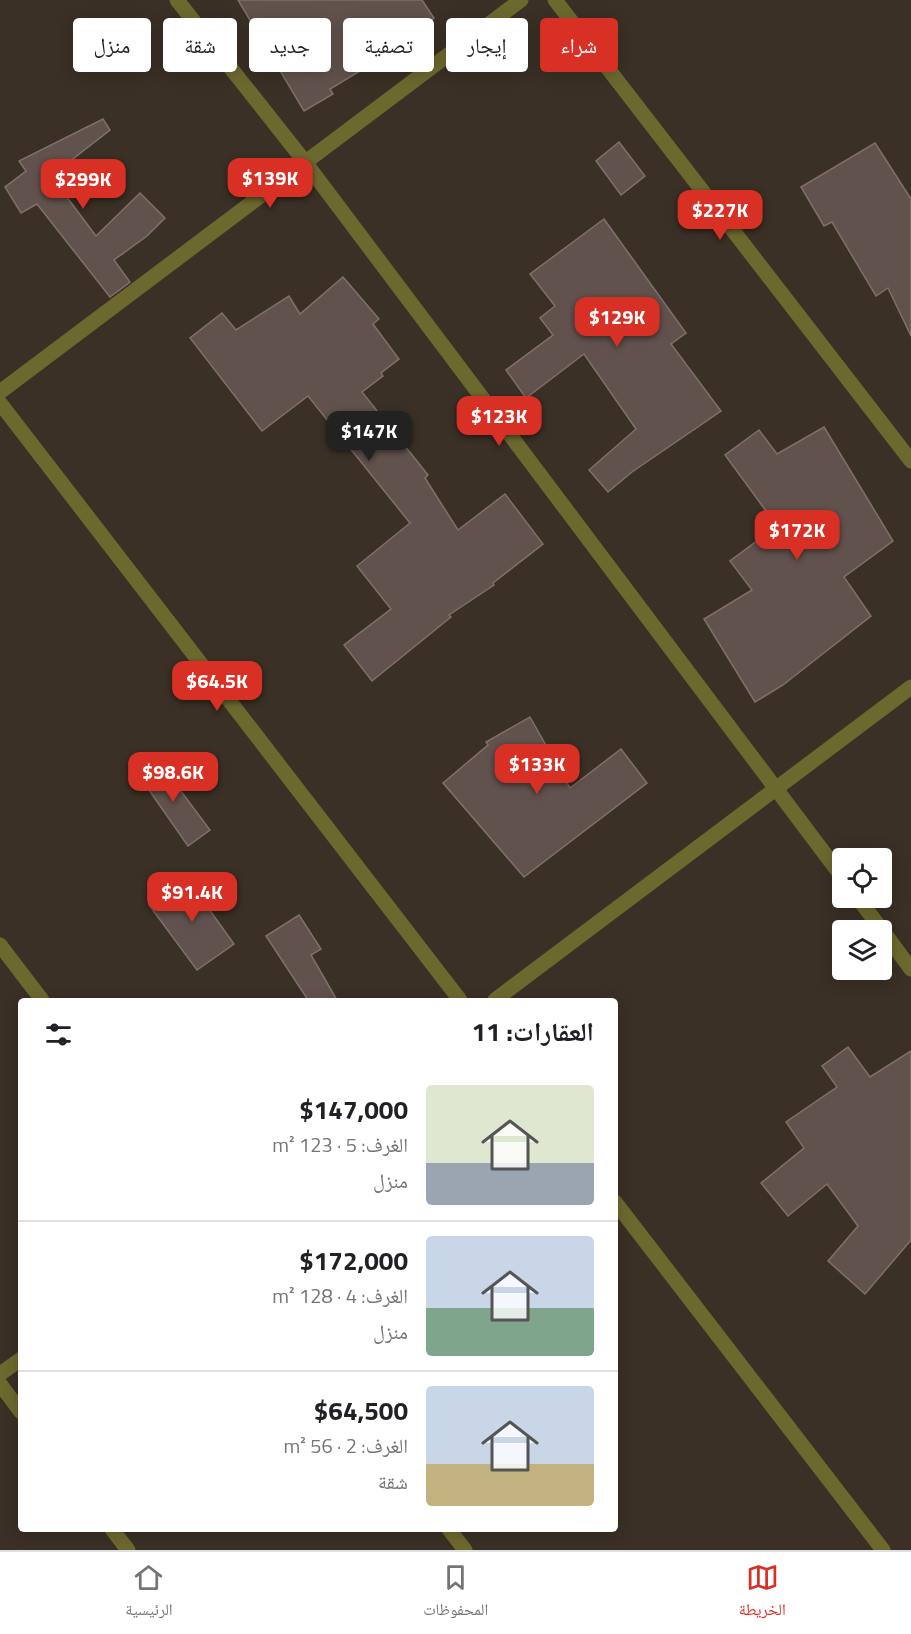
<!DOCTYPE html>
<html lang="ar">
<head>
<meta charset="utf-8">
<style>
  body { margin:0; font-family:"Titillium Web","Noto Naskh Arabic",sans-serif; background:#f2f2f2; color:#202124; direction:rtl; height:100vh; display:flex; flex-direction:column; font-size:22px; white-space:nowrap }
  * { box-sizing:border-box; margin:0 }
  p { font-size:20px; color:#757577 }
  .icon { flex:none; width:33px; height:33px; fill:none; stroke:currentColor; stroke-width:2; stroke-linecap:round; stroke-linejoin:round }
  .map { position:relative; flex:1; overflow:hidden; direction:ltr }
  .panel { position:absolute; left:18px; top:998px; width:600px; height:534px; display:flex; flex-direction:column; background:#fff; border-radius:6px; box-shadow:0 3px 15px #0003; direction:rtl }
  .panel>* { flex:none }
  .hud { position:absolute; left:18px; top:18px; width:600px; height:54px; direction:rtl; display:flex; gap:12px }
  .fabs { position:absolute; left:832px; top:848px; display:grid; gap:12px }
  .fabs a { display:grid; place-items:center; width:60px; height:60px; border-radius:6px; background:#fff; box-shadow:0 3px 15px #0003; font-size:30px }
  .price { position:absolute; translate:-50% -51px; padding:0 14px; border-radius:12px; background:#d93025; color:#fff; font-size:20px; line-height:39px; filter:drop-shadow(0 2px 3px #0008) }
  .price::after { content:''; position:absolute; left:50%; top:36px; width:18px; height:14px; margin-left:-9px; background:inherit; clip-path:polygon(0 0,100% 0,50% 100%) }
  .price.on { background:#222; color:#fff }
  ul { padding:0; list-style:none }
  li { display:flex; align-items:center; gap:18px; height:150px; padding:0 24px }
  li+li { border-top:2px solid #e0e0e0 }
  li span { display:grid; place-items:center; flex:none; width:168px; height:120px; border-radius:6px; color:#555 }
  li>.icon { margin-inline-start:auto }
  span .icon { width:72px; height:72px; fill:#fffc; stroke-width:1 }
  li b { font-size:26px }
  h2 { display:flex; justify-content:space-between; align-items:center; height:72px; padding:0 24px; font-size:26px }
  .tag { padding:0 21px; border-radius:6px; background:#fff; box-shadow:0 3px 15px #0003; font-size:21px; line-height:54px }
  .tag.on { background:#d93025; color:#fff }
  .tab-bar { display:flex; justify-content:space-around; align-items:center; height:84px; border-top:2px solid #e0e0e0; background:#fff; font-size:16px; color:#757577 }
  .tab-bar a { display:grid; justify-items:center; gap:3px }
  .tab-bar .on { color:#d93025 }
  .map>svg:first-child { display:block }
  .building { fill:#62524d; stroke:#816f6a; stroke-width:1.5 }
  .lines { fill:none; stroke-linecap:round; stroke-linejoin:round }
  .street { stroke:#6c692f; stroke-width:15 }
</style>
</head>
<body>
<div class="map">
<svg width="911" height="1550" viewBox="0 0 911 1550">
  <rect width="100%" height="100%" fill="#3a3025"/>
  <g class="building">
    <path d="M238,0H422L434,18L381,54L383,57L330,89L333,94L304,111Z"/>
    <path d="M103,119L110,130L51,176L96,236L140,193L165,218L147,236L114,260L130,282L110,297L37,204L21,213L5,187L26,171L19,161Z"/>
    <path d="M619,142L645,176L621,195L596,161Z"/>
    <path d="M875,143L911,199V336L888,288L876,296L832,222L824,226L801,187Z"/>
    <path d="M604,219L686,333L671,344L721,411L632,472L608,492L589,470L636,429L584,354L526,398L506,370L553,335L540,318L555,306L530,274Z"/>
    <path d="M343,277L379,319L373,324L399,359L381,373L383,376L362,392L428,475L425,478L458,530L505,494L543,544L493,583L494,585L449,615L451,617L372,681L344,645L391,609L357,566L410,523L308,396L262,431L190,338L222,313L236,330L289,296L300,314Z"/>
    <path d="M824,427L893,541L844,577L871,616L783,685L755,702L704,619L752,590L730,561L777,526L725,455L759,430L777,454Z"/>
    <path d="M530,717L570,788L621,749L647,783L524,877L443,783L488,745L486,742Z"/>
    <path d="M157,759L210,830L188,846L137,773Z"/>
    <path d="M191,876L210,902L206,905L234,944L197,970L149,905Z"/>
    <path d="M299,915L321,949L311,955L337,1000H308L266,936Z"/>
    <path d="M848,1047L870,1077L911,1051V1240L865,1294L828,1261L858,1226L827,1184L788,1216L761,1183L804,1148L786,1122L837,1087L822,1066Z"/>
  </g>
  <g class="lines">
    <g class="street">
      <path d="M177,0L305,162L843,878"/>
      <path d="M555,0L911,461"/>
      <path d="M0,392L521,0"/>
      <path d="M0,403L460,1000"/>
      <path d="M857,897L882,930"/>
      <path d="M882,930L911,969"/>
      <path d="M0,945L42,1000"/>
      <path d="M495,1000L911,687"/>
      <path d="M615,1202L883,1550"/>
      <path d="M0,1374L21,1359"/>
      <path d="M0,1384L21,1412"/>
      <path d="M111,1528L128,1550"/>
      <path d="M448,1528L465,1550"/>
    </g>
  </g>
</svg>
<div class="fabs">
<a><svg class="icon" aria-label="locate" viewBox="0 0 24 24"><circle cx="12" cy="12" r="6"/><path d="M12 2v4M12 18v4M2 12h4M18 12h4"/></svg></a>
<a><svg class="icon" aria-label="layers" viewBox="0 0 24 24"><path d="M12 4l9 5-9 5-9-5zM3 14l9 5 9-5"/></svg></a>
</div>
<b class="price" style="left:270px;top:209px">$139K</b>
<b class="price" style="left:83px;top:210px">$299K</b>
<b class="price" style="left:720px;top:241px">$227K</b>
<b class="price" style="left:617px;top:348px">$129K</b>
<b class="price" style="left:499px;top:447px">$123K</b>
<b class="price on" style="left:369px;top:462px">$147K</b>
<b class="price" style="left:797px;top:561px">$172K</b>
<b class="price" style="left:217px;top:712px">$64.5K</b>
<b class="price" style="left:537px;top:795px">$133K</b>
<b class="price" style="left:173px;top:803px">$98.6K</b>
<b class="price" style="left:192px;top:923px">$91.4K</b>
<div class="hud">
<a class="tag on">شراء</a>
<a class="tag">إيجار</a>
<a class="tag">تصفية</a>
<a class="tag">جديد</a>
<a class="tag">شقة</a>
<a class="tag">منزل</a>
</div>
<section class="panel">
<h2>العقارات: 11<svg class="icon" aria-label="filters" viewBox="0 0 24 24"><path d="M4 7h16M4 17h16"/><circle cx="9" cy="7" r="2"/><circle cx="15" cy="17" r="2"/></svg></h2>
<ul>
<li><span style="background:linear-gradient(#dfe7d0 65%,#9aa5b1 0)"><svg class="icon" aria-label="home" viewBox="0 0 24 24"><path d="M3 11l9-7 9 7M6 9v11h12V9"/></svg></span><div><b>$147,000</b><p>الغرف: 5 · 123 m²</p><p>منزل</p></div></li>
<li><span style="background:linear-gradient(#c9d6e8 60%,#7fa58c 0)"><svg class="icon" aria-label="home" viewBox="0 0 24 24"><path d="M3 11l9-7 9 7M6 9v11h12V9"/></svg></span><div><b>$172,000</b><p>الغرف: 4 · 128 m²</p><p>منزل</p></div></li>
<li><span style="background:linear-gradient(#c9d6e8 65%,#c2b280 0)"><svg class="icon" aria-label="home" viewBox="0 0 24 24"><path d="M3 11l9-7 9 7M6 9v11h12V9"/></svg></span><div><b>$64,500</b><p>الغرف: 2 · 56 m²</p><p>شقة</p></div></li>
</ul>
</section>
</div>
<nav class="tab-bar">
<a class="on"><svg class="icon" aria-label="map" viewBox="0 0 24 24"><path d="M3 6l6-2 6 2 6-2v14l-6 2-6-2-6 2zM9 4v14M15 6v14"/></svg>الخريطة</a>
<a><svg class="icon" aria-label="saved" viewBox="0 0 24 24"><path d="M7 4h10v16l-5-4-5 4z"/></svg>المحفوظات</a>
<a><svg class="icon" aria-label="home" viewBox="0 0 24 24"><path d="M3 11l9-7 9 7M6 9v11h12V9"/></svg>الرئيسية</a>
</nav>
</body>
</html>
